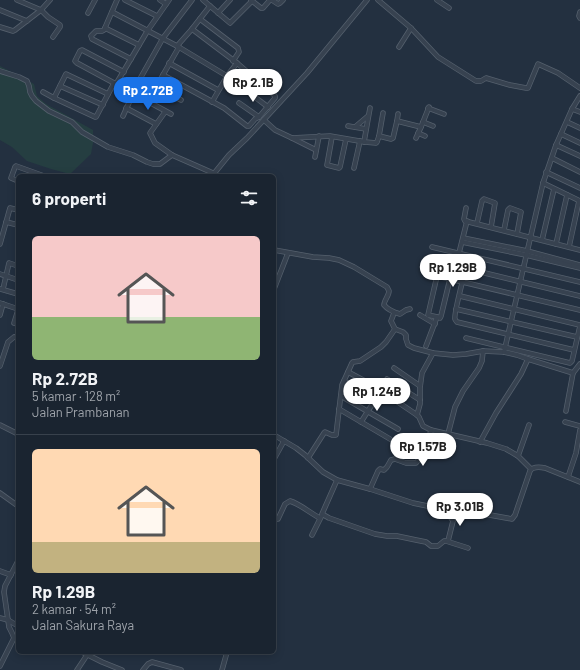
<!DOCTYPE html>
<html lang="id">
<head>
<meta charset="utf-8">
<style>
  body { margin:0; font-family:Barlow,sans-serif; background:#27303c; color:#f1f3f6; height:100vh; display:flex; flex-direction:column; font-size:15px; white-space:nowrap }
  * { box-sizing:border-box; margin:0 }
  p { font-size:13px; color:#9fa4ab }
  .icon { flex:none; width:22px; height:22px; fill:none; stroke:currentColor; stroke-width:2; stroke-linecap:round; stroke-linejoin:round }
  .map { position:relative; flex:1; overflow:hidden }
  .sheet { position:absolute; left:16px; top:174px; width:260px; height:480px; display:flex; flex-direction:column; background:#1a2430; border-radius:6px; box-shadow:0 2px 10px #0003,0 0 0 1px #38414c }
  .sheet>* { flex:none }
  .price { position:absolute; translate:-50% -34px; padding:0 9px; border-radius:14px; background:#fff; color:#222; font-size:13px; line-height:26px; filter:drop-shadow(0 1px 2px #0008) }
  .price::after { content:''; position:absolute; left:50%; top:24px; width:12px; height:9px; margin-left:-6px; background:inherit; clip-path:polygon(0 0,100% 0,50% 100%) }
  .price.selected { background:#1a73e8; color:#fff }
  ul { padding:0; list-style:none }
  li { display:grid; align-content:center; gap:8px; height:212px; padding:0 16px }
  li+li { border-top:1px solid #38414c }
  li span { display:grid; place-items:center; height:124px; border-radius:6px; color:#555 }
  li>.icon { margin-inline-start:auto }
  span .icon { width:72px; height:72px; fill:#fffc; stroke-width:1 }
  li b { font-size:17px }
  h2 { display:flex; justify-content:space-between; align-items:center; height:48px; padding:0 16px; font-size:17px }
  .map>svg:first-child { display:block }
  .green { fill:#253e41 }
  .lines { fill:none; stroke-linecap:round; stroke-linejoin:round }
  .minor-casing { stroke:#55606d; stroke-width:5.5 }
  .minor { stroke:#374250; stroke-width:4 }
</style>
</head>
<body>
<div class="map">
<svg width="580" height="670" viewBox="0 0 580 670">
  <rect width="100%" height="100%" fill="#233040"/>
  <path class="green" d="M0,66L34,84L37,96L46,104L93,130V143L91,154L70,174L51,169L27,161L12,147L0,140Z"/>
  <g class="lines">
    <g class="minor-casing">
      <g id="minor">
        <path d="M17,0L41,10L48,17L60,25V27L53,37"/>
        <path d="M117,0L104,30L102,31H96L91,36L92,39L131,59"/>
        <path d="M125,0L157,16"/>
        <path d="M160,0L166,4"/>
        <path d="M203,0L230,23L252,1"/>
        <path d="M251,0L261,8H263L270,0"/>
        <path d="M272,0L278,4L280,3L283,0"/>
        <path d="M378,0L411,28L438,57L476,81H481L486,78L510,85L526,88H528L538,64L558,73L580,88"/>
        <path d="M437,0L449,8"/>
        <path d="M0,10L27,21"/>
        <path d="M112,12L177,46L227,76L268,107"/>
        <path d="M580,12L579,16L580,18"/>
        <path d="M88,13L95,0"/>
        <path d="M218,13L230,0"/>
        <path d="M200,19L238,48L239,52L233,61"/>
        <path d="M0,27L13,31L15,30L41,10L50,0"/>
        <path d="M105,28L139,45"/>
        <path d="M177,46L192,29L210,6"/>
        <path d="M399,47L411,28"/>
        <path d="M169,63L218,90"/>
        <path d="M0,71L19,77L27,81L29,86L30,92L32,96L36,101L49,111L72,122L82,132L108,147L133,155L147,162L153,164H160L172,155"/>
        <path d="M124,72L82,50L80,51L75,61L77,63L114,83L171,114"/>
        <path d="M163,75L224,108L247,126H249L255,119L259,117L275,98V96L274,95L237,63L192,29"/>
        <path d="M116,84L148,30L169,0"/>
        <path d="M60,86L103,105"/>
        <path d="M156,87L181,100"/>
        <path d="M43,92L54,98L95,117H96L114,83"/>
        <path d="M54,98L66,74L108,94"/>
        <path d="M148,101L179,47"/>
        <path d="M212,102L227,76L237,63"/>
        <path d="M239,103L259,117"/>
        <path d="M126,108L156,124"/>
        <path d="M428,108L444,114"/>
        <path d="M572,109L580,112"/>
        <path d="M165,112L150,133L155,143L172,155L213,173"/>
        <path d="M123,116L132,96V93L163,38L192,0"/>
        <path d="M264,120L275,130L292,138L330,136L365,142L376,143L377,142L379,136L391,139L393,138L397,121L421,127L429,107"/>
        <path d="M397,121L398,114"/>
        <path d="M423,122L433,126"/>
        <path d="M567,122L580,128"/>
        <path d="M348,126L366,129"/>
        <path d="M355,127L368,116"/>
        <path d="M418,133L425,136"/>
        <path d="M561,134L580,143"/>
        <path d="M379,136L383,113"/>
        <path d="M332,137L327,165L339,168L340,167L346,139"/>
        <path d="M292,138L316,150"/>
        <path d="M416,138L421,127"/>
        <path d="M364,142L370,108"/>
        <path d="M556,145L580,156"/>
        <path d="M315,157L319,136"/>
        <path d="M552,158L580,172"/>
        <path d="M354,168L360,141"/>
        <path d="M546,172L580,188"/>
        <path d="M212,176L229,155L247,138L307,73L367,0"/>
        <path d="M18,181L11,178L15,167L16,166L44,176"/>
        <path d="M543,183L580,201"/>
        <path d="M466,208L464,219L465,221L580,250"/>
        <path d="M6,222L18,225"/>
        <path d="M477,223L482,201L484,199L495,203L491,227"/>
        <path d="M504,230L508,210L510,208L521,212L517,234"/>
        <path d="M463,238L527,251L580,265"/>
        <path d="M542,240L554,189"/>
        <path d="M462,242L526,255L580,268"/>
        <path d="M0,244L10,208L18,210"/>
        <path d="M556,244L567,195"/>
        <path d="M432,247L580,282"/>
        <path d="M569,247L579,201"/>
        <path d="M274,250L313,257L329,258L339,260L354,267L387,287L389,291C389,296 384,300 384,305C388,310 393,312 400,314L406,310L410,309"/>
        <path d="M459,253L467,221"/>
        <path d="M469,256C467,265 453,314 455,319C455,320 456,321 457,322L574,350"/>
        <path d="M431,260L580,296"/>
        <path d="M0,274L18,280"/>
        <path d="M429,274L580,310"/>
        <path d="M437,276L428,315L437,317"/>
        <path d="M0,289L18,294"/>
        <path d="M3,289L9,263L18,266"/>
        <path d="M274,289L288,253"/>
        <path d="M460,296L580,325"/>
        <path d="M0,303L18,309"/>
        <path d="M456,309L577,337"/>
        <path d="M18,310L14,323L18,324"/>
        <path d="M394,313L391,321L395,329L403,332L406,335V339L408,345L414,348L433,353L453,355L466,354L483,351L504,352L517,355L528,359L573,373L580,364"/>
        <path d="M0,315L3,304"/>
        <path d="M420,315L435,324"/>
        <path d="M466,338L570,363L572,361L580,326"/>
        <path d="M426,346L437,317L440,318L441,316L450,279"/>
        <path d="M504,352L543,183L556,145L572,109L580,96"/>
        <path d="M433,353L422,373L420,388V404L417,415L419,417L423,426L431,430L487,443L506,449L518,456L531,469"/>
        <path d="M0,366L8,342L14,337"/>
        <path d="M394,368L420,386"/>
        <path d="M348,372L365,381L379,392H383L417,415"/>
        <path d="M387,379L420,400"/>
        <path d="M344,381L374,402"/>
        <path d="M341,396L398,429"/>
        <path d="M339,409L390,439"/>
        <path d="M566,411L573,373"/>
        <path d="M361,422L380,392"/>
        <path d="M565,422L580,426"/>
        <path d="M0,425L18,434"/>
        <path d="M448,434L455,407L463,391L479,368L482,361L483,351"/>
        <path d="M274,435L296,448L305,455L323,472L337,480L370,489L413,503L437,508L462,510L512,519L515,515L530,471C533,466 540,467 545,468L580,482"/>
        <path d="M480,442L496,413L521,374L528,359"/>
        <path d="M518,456L529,425"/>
        <path d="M308,458L324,433L325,432L332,435H336L342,385L352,363L353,362L360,361L381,347L386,342L395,329"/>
        <path d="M274,459L284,441"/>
        <path d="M568,477L576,453L580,430"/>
        <path d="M337,480L322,514L329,518L375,534L387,536H397L416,540L426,542L431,546H438L444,541H446L468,548"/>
        <path d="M370,489L378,471L380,469L384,470L387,467L391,460L395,459L406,463H416L426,451L431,430"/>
        <path d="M0,493L18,506"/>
        <path d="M274,519H278L285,504L290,501C300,504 310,513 320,518"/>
        <path d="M312,535L321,517"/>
        <path d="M448,541L453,521L451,518L452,509"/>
        <path d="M0,571L11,575"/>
        <path d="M0,618L8,620L18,626"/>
        <path d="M82,652L102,662L122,670"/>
        <path d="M0,666L14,638L12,633L9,627L4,592L5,586L18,561"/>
        <path d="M77,670L87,655"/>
        <path d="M143,670L148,664L152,662L181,670"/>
        <path d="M222,670L227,652"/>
      </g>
    </g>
    <use href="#minor" class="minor"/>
  </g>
</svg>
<b class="price" style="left:253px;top:103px">Rp 2.1B</b>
<b class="price selected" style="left:148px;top:111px">Rp 2.72B</b>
<b class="price" style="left:453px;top:288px">Rp 1.29B</b>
<b class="price" style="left:377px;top:412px">Rp 1.24B</b>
<b class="price" style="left:423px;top:467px">Rp 1.57B</b>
<b class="price" style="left:460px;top:527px">Rp 3.01B</b>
<section class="sheet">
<h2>6 properti<svg class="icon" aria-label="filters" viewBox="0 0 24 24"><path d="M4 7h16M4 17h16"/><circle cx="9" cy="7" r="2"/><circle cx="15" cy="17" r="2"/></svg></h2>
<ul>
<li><span style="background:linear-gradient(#f6c9c9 65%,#8fb573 0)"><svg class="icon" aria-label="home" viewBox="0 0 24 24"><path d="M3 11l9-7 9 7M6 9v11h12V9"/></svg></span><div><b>Rp 2.72B</b><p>5 kamar · 128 m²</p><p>Jalan Prambanan</p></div></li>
<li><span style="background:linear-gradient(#ffd9b3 75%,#c2b280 0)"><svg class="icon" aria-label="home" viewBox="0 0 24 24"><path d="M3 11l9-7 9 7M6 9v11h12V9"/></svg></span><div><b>Rp 1.29B</b><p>2 kamar · 54 m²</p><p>Jalan Sakura Raya</p></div></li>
</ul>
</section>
</div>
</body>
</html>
